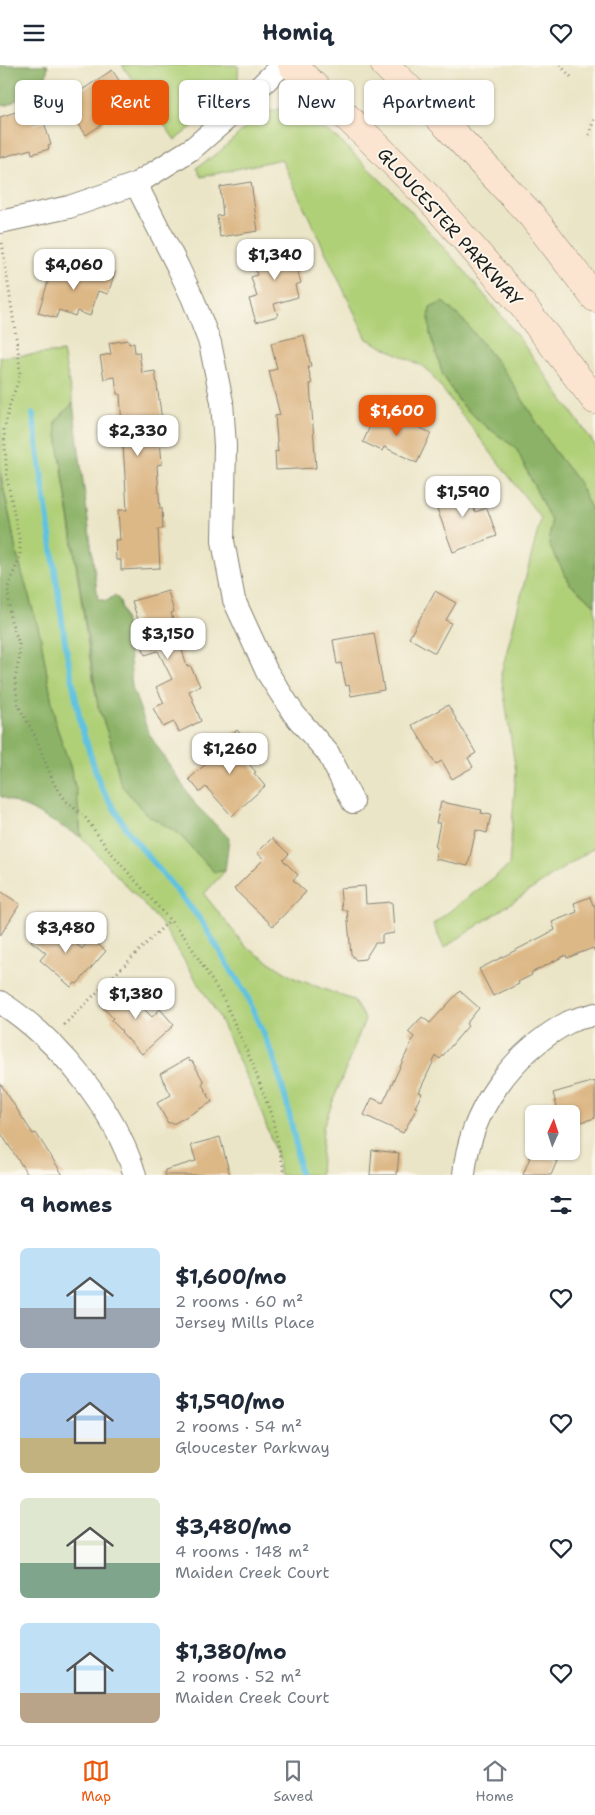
<!DOCTYPE html>
<html lang="en">
<head>
<meta charset="utf-8">
<style>
  body { margin:0; font-family:"Shantell Sans",sans-serif; background:#f6f6f7; color:#1f2937; height:100vh; display:flex; flex-direction:column; font-size:19px; white-space:nowrap }
  * { box-sizing:border-box; margin:0 }
  p { font-size:16px; color:#747a83 }
  .icon { flex:none; width:28px; height:28px; fill:none; stroke:currentColor; stroke-width:2; stroke-linecap:round; stroke-linejoin:round }
  .map { position:relative; height:1110px; overflow:hidden }
  .drawer { display:flex; flex-direction:column; background:#fff; flex:1 }
  .drawer>* { flex:none }
  .guide { position:absolute; left:15px; top:15px; width:565px; height:45px; display:flex; gap:10px }
  .needle { width:32px; rotate:3deg }
  .buttons { position:absolute; left:525px; top:1040px; display:grid; gap:10px }
  .buttons a { display:grid; place-items:center; width:55px; height:55px; border-radius:8px; background:#fff; box-shadow:0 1px 4px #0004; font-size:25px }
  .price { position:absolute; translate:-50% -42px; padding:0 11px; border-radius:10px; background:#fff; color:#222; font-size:16px; line-height:32px; filter:drop-shadow(0 1px 2px #0008) }
  .price::after { content:''; position:absolute; left:50%; top:30px; width:15px; height:11px; margin-left:-8px; background:inherit; clip-path:polygon(0 0,100% 0,50% 100%) }
  .price.selected { background:#ea580c; color:#fff }
  ul { padding:0; list-style:none }
  li { display:flex; align-items:center; gap:15px; height:125px; padding:0 20px }
  li span { display:grid; place-items:center; flex:none; width:140px; height:100px; border-radius:8px; color:#555 }
  li>.icon { margin-inline-start:auto }
  span .icon { width:60px; height:60px; fill:#fffc; stroke-width:1 }
  li b { font-size:21px }
  h2 { display:flex; justify-content:space-between; align-items:center; height:60px; padding:0 20px; font-size:21px }
  .pill { padding:0 18px; border-radius:8px; background:#fff; box-shadow:0 1px 4px #0004; font-size:18px; line-height:45px }
  .pill.selected { background:#ea580c; color:#fff }
  header { display:flex; justify-content:space-between; align-items:center; height:65px; padding:0 20px; background:#fff; font-size:22px; font-weight:700 }
  .tab-bar { display:flex; justify-content:space-around; align-items:center; height:70px; border-top:1px solid #e0e1e3; background:#fff; font-size:14px; color:#747a83 }
  .tab-bar a { display:grid; justify-items:center; gap:2px }
  .tab-bar .selected { color:#ea580c }
  .map>svg:first-child { display:block }
  .green { fill:#b0d078; stroke:#66764a }
  .forest { fill:#8cb268; stroke:#546742 }
  .lines { fill:none; stroke-linecap:round; stroke-linejoin:round }
  .stream { stroke:#60c2df; stroke-width:6 }
  .building { fill:#ddb887 }
  .street-casing { stroke:#848072; stroke-width:24 }
  .secondary-casing { stroke:#848072; stroke-width:29 }
  .path { stroke:#848072; stroke-width:3; stroke-dasharray:1 4; stroke-linecap:butt }
  .street { stroke:#fff; stroke-width:22 }
  .secondary { stroke:#fce5d0; stroke-width:28 }
  .labels { text-anchor:middle; dominant-baseline:central; stroke-width:4; stroke-linejoin:round; paint-order:stroke }
  .street-label { font-size:18px; fill:#1c1c1c; stroke:#fbf7ec }
</style>
</head>
<body>
<header><svg class="icon" aria-label="menu" viewBox="0 0 24 24"><path d="M4 6h16M4 12h16M4 18h16"/></svg>Homiq<svg class="icon" aria-label="heart" viewBox="0 0 24 24"><path d="M12 20l-8-8c-3-5 5-10 8-4 3-6 11-1 8 4z"/></svg></header>
<div class="map">
<svg width="595" height="1110" viewBox="0 0 595 1110">
  <rect width="100%" height="100%" fill="#fbf7ec"/>
  <filter id="ink" filterUnits="userSpaceOnUse"><feTurbulence type="fractalNoise" baseFrequency=".02" numOctaves="2"/><feDisplacementMap in="SourceGraphic" scale="10" xChannelSelector="R" yChannelSelector="G"/><feConvolveMatrix kernelMatrix="1 2 1 2 8 2 1 2 1" color-interpolation-filters="sRGB"/></filter>
  <filter id="wash" filterUnits="userSpaceOnUse"><feTurbulence type="fractalNoise" baseFrequency=".0096" numOctaves="4" result="noise"/><feDisplacementMap in="SourceGraphic" scale="20" xChannelSelector="R" yChannelSelector="G"/><feGaussianBlur stdDeviation="1.12" result="paint"/><feColorMatrix in="noise" values="0 0 0 0 0 0 0 0 0 0 0 0 0 0 0 0 0 1.4 0 .05"/><feComposite in="paint" operator="in"/></filter>
  <g filter="url(#wash)">
    <rect width="100%" height="100%" fill="#ebe5c7"/>
    <g class="green">
      <path d="M122,0H238C239,7 238,17 235,23C232,32 185,67 175,75Z"/>
      <path d="M283,43L296,45L337,73L398,132L464,205L519,273L595,380V451L577,415L553,384L508,311L465,257L443,237L430,243V269L443,310L460,338L484,360L516,383L551,456L549,480L570,519L595,540V782L444,883L433,859L509,801L516,707L501,609L541,453L426,303L367,274L281,94L201,112L196,103L218,88L260,49Z"/>
      <path d="M63,287L73,338L55,357L91,602L98,641L110,675L146,749L178,768L214,807L225,806L204,829L246,882L294,913L353,935L365,954L323,1062L320,1110H280L276,1089L259,1040L218,950L161,858L81,772L77,729L70,701L56,660L40,569L16,487L11,458L0,407V292Z"/>
    </g>
    <g class="forest">
      <path d="M0,0H48L45,19L8,40L0,41Z"/>
      <path d="M443,237L465,257L508,311L553,384L577,415L595,451V540L570,519L549,480L551,456L516,383L484,360L460,338L443,310L430,269L429,255L430,243Z"/>
      <path d="M73,338L98,534L107,536L115,530L120,536L128,570L132,622L149,669L195,739L229,773L225,806L214,807L178,768L146,749L121,720L110,675L98,641L55,357Z"/>
      <path d="M0,407L11,458L16,487L40,569L56,660L70,701L77,729L81,772L30,744L0,731Z"/>
    </g>
    <g class="lines">
      <path class="stream" d="M33,349L66,583L81,660L100,720L129,768L200,854L246,929L274,993L287,1039L295,1075L300,1110"/>
    </g>
    <g id="blocks">
      <g class="building">
        <path d="M112,5L131,33L120,39L123,42L103,56L104,58L86,70L64,37Z"/>
        <path d="M22,45L23,49L30,47L34,60L44,57L51,80L48,81L49,84L32,89L31,84L0,93V52Z"/>
        <path d="M251,117L258,166L220,172L217,151L223,150L220,122Z"/>
        <path d="M297,179L303,199L296,201L301,218L295,220L298,232L274,239L278,251L256,257L249,234L257,232L251,212L257,210L252,192Z"/>
        <path d="M92,200L115,207L108,229L98,226L90,251L77,246L75,251L59,245L56,253L38,248L53,202L88,213Z"/>
        <path d="M304,270L311,301L308,302L312,319H310L316,403L276,405L275,386L278,387L275,351L280,350L269,306L277,304L271,278Z"/>
        <path d="M128,275L129,279L134,278L135,288L139,287L142,308L155,306L163,362L164,374H160L162,399L157,400L160,444L162,443L163,464H158L160,503L121,505V495H116L115,475H120L118,445H127L120,329H117L115,312L104,314L100,291L111,289L109,278Z"/>
        <path d="M376,348L395,357L397,352L431,368L417,398L384,382L382,386L363,377Z"/>
        <path d="M465,418L475,447L487,443L497,471L453,487L432,430Z"/>
        <path d="M168,526L174,547L171,548L187,602L190,600L200,621L189,626L201,656L179,667L174,657L163,662L153,643L164,638L156,622L172,614L158,586L145,590L135,556L138,555L132,536Z"/>
        <path d="M435,526L456,538L446,555L451,558L435,588L409,573Z"/>
        <path d="M374,568L384,625L351,631L349,620L346,621L341,598L337,599L333,575Z"/>
        <path d="M448,640L476,688L468,693L473,702L452,714L442,696L436,699L412,660Z"/>
        <path d="M237,665L252,682L242,691L256,707L254,708L265,721L232,751L206,722L200,727L189,714L225,682L222,678Z"/>
        <path d="M441,737L482,745L481,748L491,750L487,768L476,765L468,801L435,794L437,782H435L440,758H436Z"/>
        <path d="M272,773L289,789L283,795L298,810L293,815L306,827L273,861L234,824L264,794L257,788Z"/>
        <path d="M365,821L366,839L392,837L394,868L382,870V878H375L365,894L356,895L351,889L347,845H342L340,823Z"/>
        <path d="M0,826L20,839L0,871Z"/>
        <path d="M590,832L593,840H595V887L593,883L567,893L566,890L531,908L532,910L518,917L519,919L493,931L479,904L555,865L552,857L577,847L574,838Z"/>
        <path d="M48,855L82,884L91,874L106,886L77,919L75,918L71,922L40,895L46,888L31,876Z"/>
        <path d="M121,921L152,952L160,944L174,960L142,989L121,967L122,966L111,955L113,953L100,939Z"/>
        <path d="M460,926L479,943L466,959L468,961L440,994L436,991L419,1027L422,1028L415,1042L417,1043L403,1068L364,1050L372,1033L383,1038L414,972L408,967L422,952L430,958Z"/>
        <path d="M188,993L190,997L192,996L204,1017L202,1019L212,1037L175,1058H168L157,1038L171,1030L160,1009Z"/>
        <path d="M595,1016V1053L571,1060V1049H559L553,1028Z"/>
        <path d="M0,1018L33,1069L36,1068L63,1110H28L0,1067Z"/>
        <path d="M220,1072L230,1110H165V1105L196,1096L191,1080Z"/>
        <path d="M372,1085L399,1088L397,1110H370Z"/>
        <path d="M532,1087L557,1096L551,1110H523Z"/>
      </g>
    </g>
  </g>
  <g filter="url(#ink)">
    <use href="#blocks" fill-opacity="0" stroke="#848072" stroke-width="1"/>
    <g class="lines">
      <g class="street-casing">
        <g id="street">
          <path d="M136,119L178,202L193,234L210,278L222,337L225,381L223,476L234,535L267,607L294,649L328,688L353,737"/>
          <path d="M0,157L69,142L136,119L193,83L230,51L282,0"/>
          <path d="M0,937C59,975 114,1043 135,1110"/>
          <path d="M464,1110C469,1046 513,987 569,957C577,953 587,952 595,949"/>
        </g>
      </g>
      <g class="secondary-casing">
        <g id="secondary">
          <path d="M292,0L372,76L430,134L523,241L595,335"/>
          <path d="M385,0L446,60L532,151L595,233"/>
        </g>
      </g>
      <g class="path">
        <path d="M560,0L571,12"/>
        <path d="M589,70L595,51"/>
        <path d="M2,178L19,292L20,311L10,339L4,365L7,413L20,478V492L8,522L10,553L19,578V594L15,614L18,640L35,671L54,719L67,737L85,752L107,783L187,875L225,937L253,1000L272,1052L285,1110"/>
        <path d="M64,960L170,855"/>
      </g>
      <use href="#street" class="street"/>
      <use href="#secondary" class="secondary"/>
    </g>
  </g>
  <g class="labels">
    <g class="street-label">
      <text transform="translate(450 162) rotate(48)">GLOUCESTER PARKWAY</text>
    </g>
  </g>
</svg>
<div class="buttons">
<a><svg class="needle" viewBox="-14 -14 28 28"><path d="M0-13l5 13h-10z" fill="#e53935"/><path d="M0 13l5-13h-10z" fill="#747a83"/></svg></a>
</div>
<b class="price" style="left:275px;top:216px">$1,340</b>
<b class="price" style="left:74px;top:226px">$4,060</b>
<b class="price selected" style="left:397px;top:372px">$1,600</b>
<b class="price" style="left:138px;top:392px">$2,330</b>
<b class="price" style="left:463px;top:453px">$1,590</b>
<b class="price" style="left:168px;top:595px">$3,150</b>
<b class="price" style="left:230px;top:710px">$1,260</b>
<b class="price" style="left:66px;top:889px">$3,480</b>
<b class="price" style="left:136px;top:955px">$1,380</b>
<div class="guide">
<a class="pill">Buy</a>
<a class="pill selected">Rent</a>
<a class="pill">Filters</a>
<a class="pill">New</a>
<a class="pill">Apartment</a>
</div>
</div>
<section class="drawer">
<h2>9 homes<svg class="icon" aria-label="filters" viewBox="0 0 24 24"><path d="M4 7h16M4 17h16"/><circle cx="9" cy="7" r="2"/><circle cx="15" cy="17" r="2"/></svg></h2>
<ul>
<li><span style="background:linear-gradient(#bfe0f5 60%,#9aa5b1 0)"><svg class="icon" aria-label="home" viewBox="0 0 24 24"><path d="M3 11l9-7 9 7M6 9v11h12V9"/></svg></span><div><b>$1,600/mo</b><p>2 rooms · 60 m²</p><p>Jersey Mills Place</p></div><svg class="icon" aria-label="heart" viewBox="0 0 24 24"><path d="M12 20l-8-8c-3-5 5-10 8-4 3-6 11-1 8 4z"/></svg></li>
<li><span style="background:linear-gradient(#a9c7e8 65%,#c2b280 0)"><svg class="icon" aria-label="home" viewBox="0 0 24 24"><path d="M3 11l9-7 9 7M6 9v11h12V9"/></svg></span><div><b>$1,590/mo</b><p>2 rooms · 54 m²</p><p>Gloucester Parkway</p></div><svg class="icon" aria-label="heart" viewBox="0 0 24 24"><path d="M12 20l-8-8c-3-5 5-10 8-4 3-6 11-1 8 4z"/></svg></li>
<li><span style="background:linear-gradient(#dfe7d0 65%,#7fa58c 0)"><svg class="icon" aria-label="home" viewBox="0 0 24 24"><path d="M3 11l9-7 9 7M6 9v11h12V9"/></svg></span><div><b>$3,480/mo</b><p>4 rooms · 148 m²</p><p>Maiden Creek Court</p></div><svg class="icon" aria-label="heart" viewBox="0 0 24 24"><path d="M12 20l-8-8c-3-5 5-10 8-4 3-6 11-1 8 4z"/></svg></li>
<li><span style="background:linear-gradient(#bfe0f5 70%,#b9a48a 0)"><svg class="icon" aria-label="home" viewBox="0 0 24 24"><path d="M3 11l9-7 9 7M6 9v11h12V9"/></svg></span><div><b>$1,380/mo</b><p>2 rooms · 52 m²</p><p>Maiden Creek Court</p></div><svg class="icon" aria-label="heart" viewBox="0 0 24 24"><path d="M12 20l-8-8c-3-5 5-10 8-4 3-6 11-1 8 4z"/></svg></li>
</ul>
</section>
<nav class="tab-bar">
<a class="selected"><svg class="icon" aria-label="map" viewBox="0 0 24 24"><path d="M3 6l6-2 6 2 6-2v14l-6 2-6-2-6 2zM9 4v14M15 6v14"/></svg>Map</a>
<a><svg class="icon" aria-label="saved" viewBox="0 0 24 24"><path d="M7 4h10v16l-5-4-5 4z"/></svg>Saved</a>
<a><svg class="icon" aria-label="home" viewBox="0 0 24 24"><path d="M3 11l9-7 9 7M6 9v11h12V9"/></svg>Home</a>
</nav>
</body>
</html>
